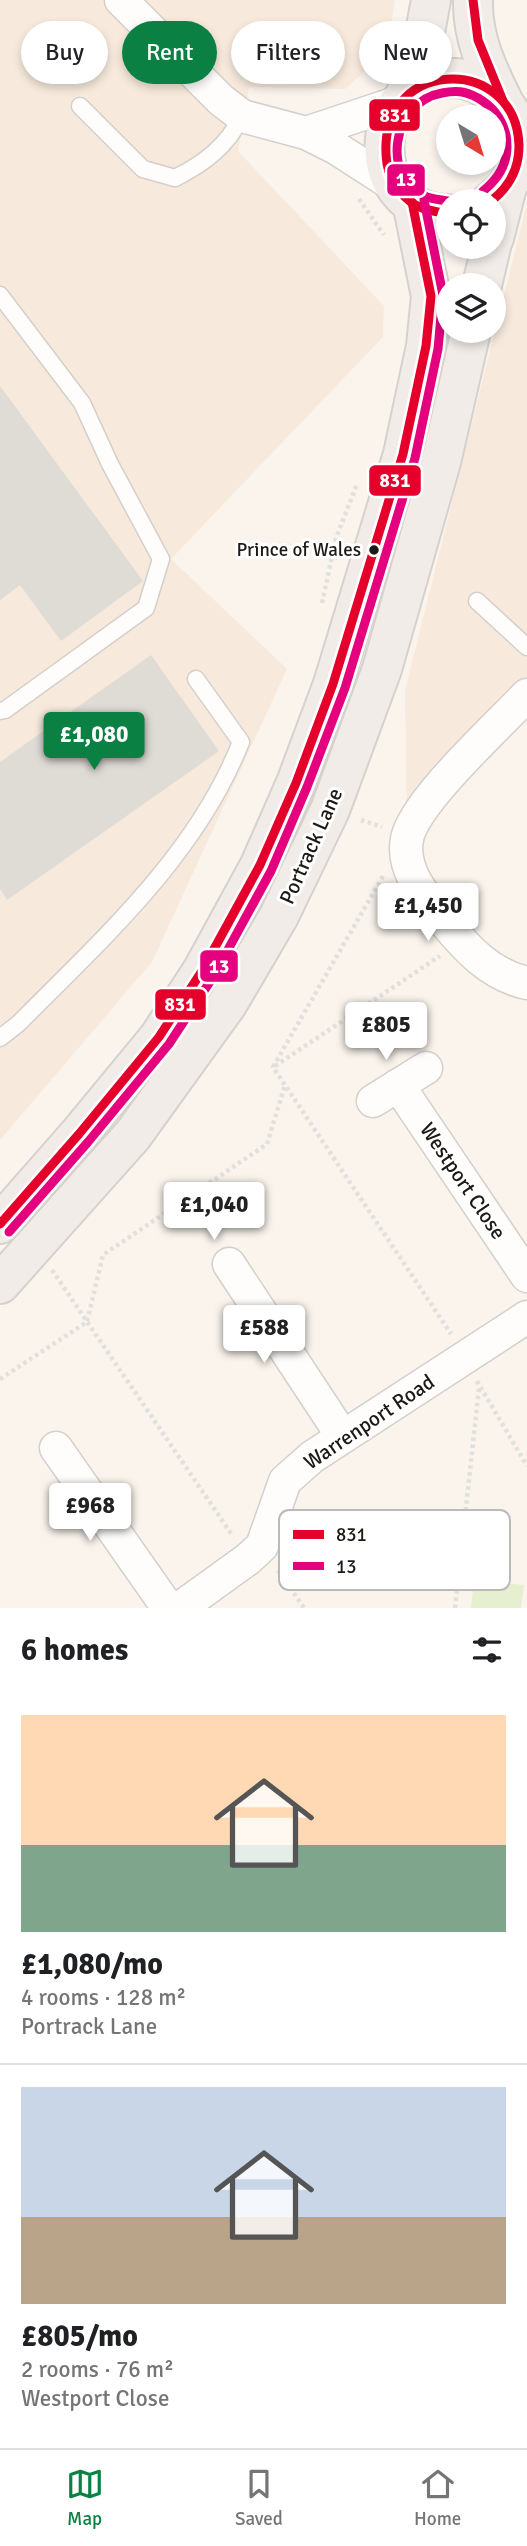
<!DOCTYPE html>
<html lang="en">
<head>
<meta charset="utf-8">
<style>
  body { margin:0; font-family:Signika,sans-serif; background:#f6f6f6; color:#202124; height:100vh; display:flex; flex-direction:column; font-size:26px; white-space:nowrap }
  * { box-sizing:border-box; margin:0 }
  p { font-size:23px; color:#757577 }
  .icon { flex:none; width:38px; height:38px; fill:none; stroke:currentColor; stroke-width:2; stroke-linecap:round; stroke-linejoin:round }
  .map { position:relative; height:1608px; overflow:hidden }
  .drawer { display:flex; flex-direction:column; background:#fff; flex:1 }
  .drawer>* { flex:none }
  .hud { position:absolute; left:21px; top:21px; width:486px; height:63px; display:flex; gap:14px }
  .needle { width:46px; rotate:142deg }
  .buttons { position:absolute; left:436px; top:105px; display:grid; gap:14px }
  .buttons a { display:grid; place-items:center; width:70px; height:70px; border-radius:50%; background:#fff; box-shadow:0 4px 10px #0003; font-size:35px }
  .price { position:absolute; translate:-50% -60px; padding:0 16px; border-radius:7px; background:#fff; color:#222; font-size:23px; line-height:46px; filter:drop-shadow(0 2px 4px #0008) }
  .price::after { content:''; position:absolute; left:50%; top:42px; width:21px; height:16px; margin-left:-10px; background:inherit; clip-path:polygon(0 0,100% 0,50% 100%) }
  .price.selected { background:#0b8043; color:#fff }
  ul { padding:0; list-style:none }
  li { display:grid; align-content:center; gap:14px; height:371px; padding:0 21px }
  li+li { border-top:2px solid #e0e0e0 }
  li span { display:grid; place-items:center; height:217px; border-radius:0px; color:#555 }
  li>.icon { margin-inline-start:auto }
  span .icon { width:126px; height:126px; fill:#fffc; stroke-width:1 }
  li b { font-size:30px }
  h2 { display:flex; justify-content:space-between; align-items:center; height:84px; padding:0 21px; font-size:30px }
  .tag { padding:0 24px; border-radius:32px; background:#fff; box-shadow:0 4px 10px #0003; font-size:24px; line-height:63px }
  .tag.selected { background:#0b8043; color:#fff }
  .menu { display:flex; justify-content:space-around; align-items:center; height:98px; border-top:2px solid #e0e0e0; background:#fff; font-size:19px; color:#757577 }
  .menu a { display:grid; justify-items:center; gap:4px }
  .menu .selected { color:#0b8043 }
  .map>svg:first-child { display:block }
  .built { fill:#f7eadd }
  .green { fill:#e6f0d1 }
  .building { fill:#dfdbd5 }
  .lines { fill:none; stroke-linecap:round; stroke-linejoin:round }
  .service-casing { stroke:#d4cfca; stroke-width:19 }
  .minor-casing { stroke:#d4cfca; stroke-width:35 }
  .primary-casing { stroke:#d5d2ce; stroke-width:42 }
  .path { stroke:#e1e0dd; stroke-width:4.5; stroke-dasharray:3.5 3.5; stroke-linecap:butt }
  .service { stroke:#fefdfc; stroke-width:16 }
  .minor { stroke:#fefdfc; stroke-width:32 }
  .primary { stroke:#f1ece8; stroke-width:38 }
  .bus-1-casing { stroke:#fff; stroke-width:14 }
  .bus-2-casing { stroke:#fff; stroke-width:14 }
  .bus-1 { stroke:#e4002b; stroke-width:9 }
  .bus-2 { stroke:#e5007d; stroke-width:9 }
  .bus-dot { fill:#1d1915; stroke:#fff; stroke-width:2.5 }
  .labels { text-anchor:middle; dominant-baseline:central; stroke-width:6; stroke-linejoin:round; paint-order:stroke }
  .bus-label { font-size:19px; fill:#1d1915; stroke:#fff; text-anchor:end }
  .street-label { font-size:21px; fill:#1d1915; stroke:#fff }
  .key { fill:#fff; stroke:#bbbab9; stroke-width:2 }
  .key-label { font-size:19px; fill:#1d1915 }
  .line-badge { stroke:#fff; stroke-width:2.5 }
  .badge-label { font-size:19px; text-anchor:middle; font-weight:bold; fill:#fff }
</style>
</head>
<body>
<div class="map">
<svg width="527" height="1608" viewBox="0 0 527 1608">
  <rect width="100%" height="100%" fill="#faf4ed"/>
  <g class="built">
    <path d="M0,0H395L387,51L345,89L249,87L238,151L384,306L383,337L171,559L287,669L152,962L0,1140Z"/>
    <path d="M527,203V699L407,837L405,690Z"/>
  </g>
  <path class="green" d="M474,1580L524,1585L521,1608H471Z"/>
  <g class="building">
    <path d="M0,386L143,581L61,641L20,585L0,600Z"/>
    <path d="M151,655L219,751L7,900L0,889V762Z"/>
  </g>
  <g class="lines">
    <g class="service-casing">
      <g id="service">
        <path d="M80,106L143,169L175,178C205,163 227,146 242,116"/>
        <path d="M0,295L82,403L110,464L161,559L146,608L5,710L0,711"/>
        <path d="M477,601L527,647"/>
        <path d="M0,1038L18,1024C102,939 196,856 241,742L196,679"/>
      </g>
    </g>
    <g class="minor-casing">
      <g id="minor">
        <path d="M121,0L221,100L242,116L306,133L336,148L395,186"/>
        <path d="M306,133L399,102"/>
        <path d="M527,695C499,725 414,802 407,839C401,870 425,897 443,920C466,948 490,975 527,983"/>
        <path d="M398,1085L527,1276"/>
        <path d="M373,1101L426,1068"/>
        <path d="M229,1264L343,1437"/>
        <path d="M56,1448L168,1608"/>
        <path d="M180,1608L248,1559L262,1546L285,1481L312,1457L527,1317"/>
      </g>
    </g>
    <g class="primary-casing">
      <g id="primary">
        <path d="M473,0C472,37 487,69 503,101"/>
        <path d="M405,97L426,27L431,0"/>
        <path d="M448,214C363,214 361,77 456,78C470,79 484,86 495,95C522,116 527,158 507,186C503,192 496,197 491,201"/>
        <path d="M494,238L507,187"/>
        <path d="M482,285L491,247"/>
        <path d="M0,1224L79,1134L159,1037L202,971L260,865L296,783L333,684L403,454L426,346L431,296L412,202"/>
        <path d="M0,1284L133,1135L228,1003L279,916L330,810L382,669L441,462L471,331"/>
      </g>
    </g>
    <g class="path">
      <path d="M359,199L384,235"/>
      <path d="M322,603L336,538L357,484"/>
      <path d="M361,820L382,827"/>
      <path d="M383,876L273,1067L451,1334"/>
      <path d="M275,1066L440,956"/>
      <path d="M52,1270L232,1535"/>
      <path d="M0,1379L87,1322L103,1255L267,1144L285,1085"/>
      <path d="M477,1381L527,1466"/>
      <path d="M278,1570L304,1608"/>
      <path d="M455,1608L479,1388"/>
    </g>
    <use href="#service" class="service"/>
    <use href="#minor" class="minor"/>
    <use href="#primary" class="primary"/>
    <g class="bus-1-casing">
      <g id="bus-1">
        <path d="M473,0L478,40L503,101"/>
        <path d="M448,214C440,212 430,211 422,208C405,202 390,182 387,164C372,56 517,52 519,146C519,169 509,187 491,201"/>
        <path d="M0,1224L79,1134L159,1037L202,971L260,865L296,783L333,684L403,454L426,346L431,296L412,202"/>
      </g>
    </g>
    <g class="bus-2-casing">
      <g id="bus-2">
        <path d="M448,201C441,200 433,199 427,197C380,179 391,102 442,93C456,90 465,91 478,98C492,106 502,119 506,135C510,158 501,177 483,191"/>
        <path d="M9,1232L88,1142L169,1044L213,977L271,871L307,787L345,688L415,458L438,349L443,295L424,200"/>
      </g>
    </g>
    <use href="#bus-1" class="bus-1"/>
    <use href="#bus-2" class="bus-2"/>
  </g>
  <circle class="bus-dot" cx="374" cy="550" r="6"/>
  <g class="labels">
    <g class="bus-label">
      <text x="361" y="550">Prince of Wales</text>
    </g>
    <g class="street-label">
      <text transform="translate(311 846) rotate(-66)">Portrack Lane</text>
      <text transform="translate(463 1181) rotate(56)">Westport Close</text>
      <text transform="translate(369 1422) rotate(-34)">Warrenport Road</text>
    </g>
  </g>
  <rect x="279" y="1510" width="231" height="80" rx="10" class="key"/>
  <rect x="293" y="1530" width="31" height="9" fill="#e4002b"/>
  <rect x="293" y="1562" width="31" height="8" fill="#e5007d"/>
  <g class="key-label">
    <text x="336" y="1541">831</text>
    <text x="336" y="1573">13</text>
  </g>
  <g class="line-badge">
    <rect x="368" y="98" width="53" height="34" rx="7" fill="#e4002b"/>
    <rect x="386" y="163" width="40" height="34" rx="7" fill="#e5007d"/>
    <rect x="368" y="464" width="54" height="33" rx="7" fill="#e4002b"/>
    <rect x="199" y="949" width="40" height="34" rx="7" fill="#e5007d"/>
    <rect x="154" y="988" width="53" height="33" rx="7" fill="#e4002b"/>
  </g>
  <g class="badge-label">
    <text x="395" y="122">831</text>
    <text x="406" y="186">13</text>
    <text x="395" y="487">831</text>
    <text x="219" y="973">13</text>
    <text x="180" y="1011">831</text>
  </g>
</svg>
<div class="buttons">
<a><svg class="needle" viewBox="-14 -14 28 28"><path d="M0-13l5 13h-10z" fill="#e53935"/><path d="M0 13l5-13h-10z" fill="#757577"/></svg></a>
<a><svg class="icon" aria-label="locate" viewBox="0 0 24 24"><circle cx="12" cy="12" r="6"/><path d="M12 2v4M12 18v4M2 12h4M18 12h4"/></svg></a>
<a><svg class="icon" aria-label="layers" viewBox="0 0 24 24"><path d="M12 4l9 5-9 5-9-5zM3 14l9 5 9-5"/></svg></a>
</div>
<b class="price selected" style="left:94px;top:772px">£1,080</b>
<b class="price" style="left:428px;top:943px">£1,450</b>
<b class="price" style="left:386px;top:1062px">£805</b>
<b class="price" style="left:214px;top:1242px">£1,040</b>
<b class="price" style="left:264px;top:1365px">£588</b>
<b class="price" style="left:90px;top:1543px">£968</b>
<div class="hud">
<a class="tag">Buy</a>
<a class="tag selected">Rent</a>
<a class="tag">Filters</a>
<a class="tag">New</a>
</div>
</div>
<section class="drawer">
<h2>6 homes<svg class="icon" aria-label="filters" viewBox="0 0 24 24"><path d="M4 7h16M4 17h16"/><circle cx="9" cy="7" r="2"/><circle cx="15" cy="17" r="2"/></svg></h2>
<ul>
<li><span style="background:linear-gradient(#ffd9b3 60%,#7fa58c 0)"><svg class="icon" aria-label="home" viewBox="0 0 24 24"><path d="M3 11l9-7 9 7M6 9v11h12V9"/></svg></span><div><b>£1,080/mo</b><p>4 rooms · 128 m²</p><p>Portrack Lane</p></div></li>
<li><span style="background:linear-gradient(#c9d6e8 60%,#b9a48a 0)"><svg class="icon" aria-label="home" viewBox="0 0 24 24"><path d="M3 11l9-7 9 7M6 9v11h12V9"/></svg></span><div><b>£805/mo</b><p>2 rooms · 76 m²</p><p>Westport Close</p></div></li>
</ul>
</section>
<nav class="menu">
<a class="selected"><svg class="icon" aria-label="map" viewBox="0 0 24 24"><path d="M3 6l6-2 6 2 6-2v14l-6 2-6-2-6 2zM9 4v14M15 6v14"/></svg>Map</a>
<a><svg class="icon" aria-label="saved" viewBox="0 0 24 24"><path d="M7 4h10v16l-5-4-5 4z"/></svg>Saved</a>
<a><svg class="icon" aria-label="home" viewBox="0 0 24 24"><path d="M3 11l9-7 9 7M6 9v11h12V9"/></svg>Home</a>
</nav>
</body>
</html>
